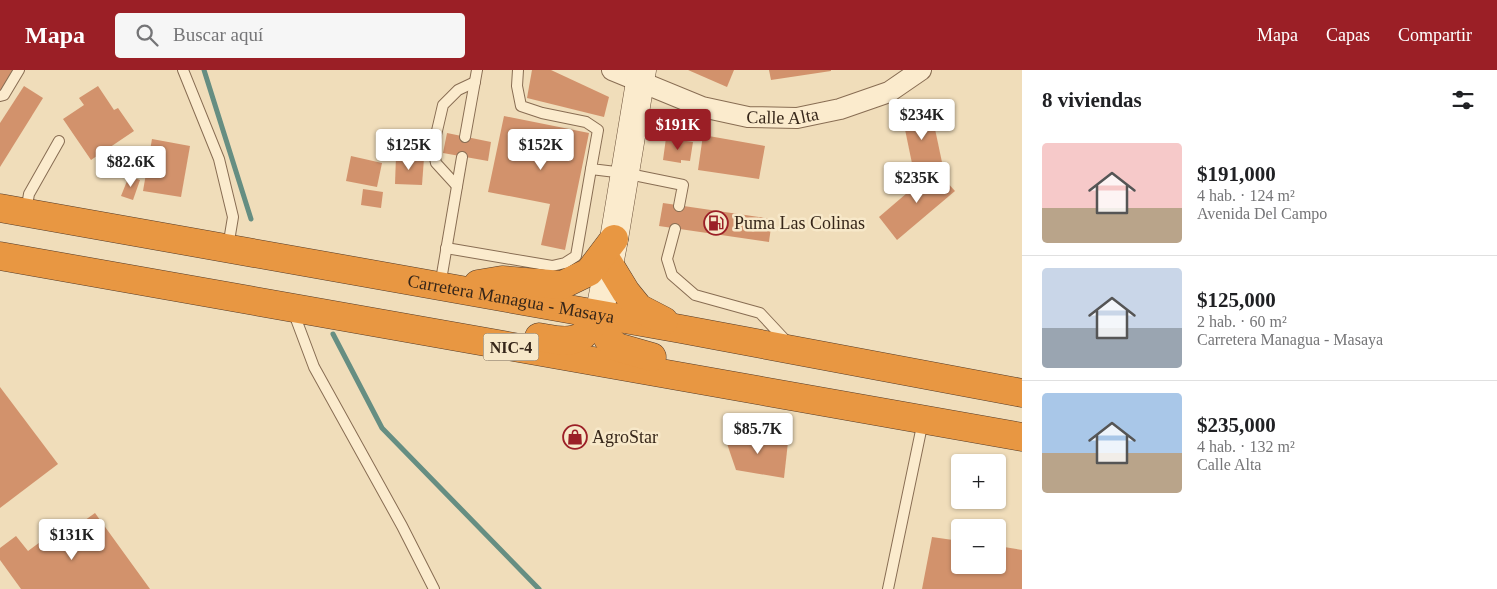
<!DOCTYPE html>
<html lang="es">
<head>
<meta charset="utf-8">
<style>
  body { margin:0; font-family:Georgia,serif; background:#f6f6f6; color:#202124; height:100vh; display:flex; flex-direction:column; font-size:19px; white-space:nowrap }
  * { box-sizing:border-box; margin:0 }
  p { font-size:16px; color:#757577 }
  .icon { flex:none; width:28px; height:28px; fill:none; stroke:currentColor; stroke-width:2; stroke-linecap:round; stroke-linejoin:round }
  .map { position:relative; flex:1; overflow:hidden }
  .details { display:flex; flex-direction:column; background:#fff; width:475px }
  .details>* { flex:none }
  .tools { position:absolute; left:951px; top:384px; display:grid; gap:10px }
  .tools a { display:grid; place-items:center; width:55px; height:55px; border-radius:5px; background:#fff; box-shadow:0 1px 4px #0004; font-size:25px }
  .price { position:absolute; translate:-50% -42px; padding:0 11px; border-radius:5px; background:#fff; color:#222; font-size:16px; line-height:32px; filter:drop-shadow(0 1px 2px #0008) }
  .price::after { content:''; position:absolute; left:50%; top:30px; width:15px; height:11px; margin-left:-8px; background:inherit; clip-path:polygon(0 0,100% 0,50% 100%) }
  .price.on { background:#9b1f26; color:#fff }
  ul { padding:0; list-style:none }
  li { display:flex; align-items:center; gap:15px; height:125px; padding:0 20px }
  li+li { border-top:1px solid #e0e0e0 }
  li span { display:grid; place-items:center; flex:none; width:140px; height:100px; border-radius:5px; color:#555 }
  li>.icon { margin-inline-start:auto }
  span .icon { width:60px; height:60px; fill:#fffc; stroke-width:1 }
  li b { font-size:21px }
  h2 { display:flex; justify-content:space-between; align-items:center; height:60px; padding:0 20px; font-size:21px }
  header { display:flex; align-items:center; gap:30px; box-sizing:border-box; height:70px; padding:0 25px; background:#9b1f26; color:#fff }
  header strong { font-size:24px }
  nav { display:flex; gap:28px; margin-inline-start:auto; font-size:18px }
  .search { width:350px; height:45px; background:#f6f6f6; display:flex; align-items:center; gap:12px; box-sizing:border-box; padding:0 18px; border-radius:5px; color:#757577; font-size:19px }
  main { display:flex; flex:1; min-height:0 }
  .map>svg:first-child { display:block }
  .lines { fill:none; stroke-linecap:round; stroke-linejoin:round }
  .stream { stroke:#668e82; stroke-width:5 }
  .building { fill:#d2926c }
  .lane-casing { stroke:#886d53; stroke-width:12 }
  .street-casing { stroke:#886d53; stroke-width:22 }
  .secondary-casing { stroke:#694e37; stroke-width:29 }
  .highway-casing { stroke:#553b28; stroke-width:29 }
  .lane { stroke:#fbebcd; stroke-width:10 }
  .street { stroke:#fbebcd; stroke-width:20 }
  .secondary { stroke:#fbebcd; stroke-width:28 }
  .highway { stroke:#e89742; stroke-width:28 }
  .labels { text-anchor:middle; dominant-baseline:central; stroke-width:5; stroke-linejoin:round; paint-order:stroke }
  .shield { fill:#f7e8c9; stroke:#70604e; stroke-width:1 }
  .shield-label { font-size:16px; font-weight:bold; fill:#362619 }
  .street-label { font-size:18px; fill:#362619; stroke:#f7e8c9 }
  .poi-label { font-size:18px; fill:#362619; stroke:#f7e8c9; text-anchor:start }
</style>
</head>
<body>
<header>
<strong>Mapa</strong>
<div class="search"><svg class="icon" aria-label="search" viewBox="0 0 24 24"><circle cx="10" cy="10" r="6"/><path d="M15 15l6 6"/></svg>Buscar aquí</div>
<nav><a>Mapa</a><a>Capas</a><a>Compartir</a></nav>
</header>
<main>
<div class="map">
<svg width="1022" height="519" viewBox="0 0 1022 519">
  <rect width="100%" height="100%" fill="#f0ddba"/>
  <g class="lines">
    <g class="stream">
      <path d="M204,0L251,149"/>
      <path d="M333,264L382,358L539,519"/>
    </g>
  </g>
  <g class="building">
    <path d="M0,0H13L0,23Z"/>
    <path d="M532,0H551L609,27L604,47L527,28Z"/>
    <path d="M688,0H734L727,17Z"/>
    <path d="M769,0H831V1L771,10Z"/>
    <path d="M24,16L43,28L0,97V53Z"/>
    <path d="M98,16L114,40L118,38L134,61L91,90L63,49L84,35L79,28Z"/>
    <path d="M931,40L943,97L914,103L902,45Z"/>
    <path d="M504,46L589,63L565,180L541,175L550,134L488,122Z"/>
    <path d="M447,63L491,72L488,91L443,83Z"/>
    <path d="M703,65L765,76L759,109L698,100Z"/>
    <path d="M666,68L693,72L690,91L681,90V93L663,90Z"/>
    <path d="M152,69L190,76L181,127L143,121Z"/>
    <path d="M351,86L382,93L377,117L346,111Z"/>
    <path d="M396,86L424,88L422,115L395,114Z"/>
    <path d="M935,99L955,121L897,170L879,147Z"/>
    <path d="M129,106L140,110L133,130L121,126Z"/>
    <path d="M363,119L383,122L381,138L361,135Z"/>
    <path d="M663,133L772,149L769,172L659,156Z"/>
    <path d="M0,317L58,394L0,438Z"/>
    <path d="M723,362L788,372L784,408L736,400Z"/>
    <path d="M95,443L150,519H21L0,490V478L16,466L28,481L55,461L60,468Z"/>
    <path d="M932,467L960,471V495H998V476L1022,480V519H922Z"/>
  </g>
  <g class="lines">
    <g class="lane-casing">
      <g id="lane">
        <path d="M183,0L219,89L233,147L228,177"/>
        <path d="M518,0L517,16L521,36L542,43L586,52L598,60L591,99L624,103L683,115L679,136"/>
        <path d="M0,26L4,25L19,0"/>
        <path d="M465,67L477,0"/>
        <path d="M457,116L436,93L433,78L443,35L458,20L475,12"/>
        <path d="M26,141L29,124L59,71"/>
        <path d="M675,159L667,189L672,205L695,225L760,243L788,273"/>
        <path d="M446,178L552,196L565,193L576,186L591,99"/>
        <path d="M440,216L462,87"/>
        <path d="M293,241L314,297L402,456L434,519"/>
        <path d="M888,519L923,351"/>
      </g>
    </g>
    <g class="street-casing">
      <g id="street">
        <path id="s1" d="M612,0L702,37L748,47L797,48L840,39L889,22L921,0"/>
      </g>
    </g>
    <g class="secondary-casing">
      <path id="secondary" d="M599,246L614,169L642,0"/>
    </g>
    <g class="highway-casing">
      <g id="highway">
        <path id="s2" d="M0,138L681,259L1022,323"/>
        <path d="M0,186L1022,367"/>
        <path d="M609,194L626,222L639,238L664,251"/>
        <path d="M478,214L502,210L562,215L589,202L614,169"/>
        <path d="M599,246L608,269L617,277L652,287"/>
        <path d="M539,267C552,269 571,275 583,265C589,260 594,252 599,246"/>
      </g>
    </g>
    <use href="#lane" class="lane"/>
    <use href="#street" class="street"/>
    <use href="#secondary" class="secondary"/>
    <use href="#highway" class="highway"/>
  </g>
  <defs>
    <g id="fuel-ring" transform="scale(1.25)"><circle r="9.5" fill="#f7e8c9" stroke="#9b1f26" stroke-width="1.5"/><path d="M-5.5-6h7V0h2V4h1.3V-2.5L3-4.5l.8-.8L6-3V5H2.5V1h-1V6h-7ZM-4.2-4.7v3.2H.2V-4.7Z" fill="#9b1f26"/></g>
    <g id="shop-ring" transform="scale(1.25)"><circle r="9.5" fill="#f7e8c9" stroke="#9b1f26" stroke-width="1.5"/><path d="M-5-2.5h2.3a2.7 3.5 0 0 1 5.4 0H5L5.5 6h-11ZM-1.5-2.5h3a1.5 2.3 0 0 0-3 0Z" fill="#9b1f26"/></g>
  </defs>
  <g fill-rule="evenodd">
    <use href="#fuel-ring" x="716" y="153"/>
    <use href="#shop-ring" x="575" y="367"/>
  </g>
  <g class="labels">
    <rect class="shield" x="483.5" y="263.5" width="55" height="27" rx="4"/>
    <g class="shield-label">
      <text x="511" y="277">NIC-4</text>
    </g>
    <g class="street-label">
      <text stroke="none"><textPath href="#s1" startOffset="179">Calle Alta</textPath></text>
      <text stroke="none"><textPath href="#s2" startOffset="519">Carretera Managua - Masaya</textPath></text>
    </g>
    <g class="poi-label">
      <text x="734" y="153">Puma Las Colinas</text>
      <text x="592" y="367">AgroStar</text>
    </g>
  </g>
</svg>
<div class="tools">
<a>+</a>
<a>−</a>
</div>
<b class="price" style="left:922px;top:71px">$234K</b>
<b class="price on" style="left:678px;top:81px">$191K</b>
<b class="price" style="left:409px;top:101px">$125K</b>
<b class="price" style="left:541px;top:101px">$152K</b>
<b class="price" style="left:131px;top:118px">$82.6K</b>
<b class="price" style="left:917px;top:134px">$235K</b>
<b class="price" style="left:758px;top:385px">$85.7K</b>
<b class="price" style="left:72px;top:491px">$131K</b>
</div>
<section class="details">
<h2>8 viviendas<svg class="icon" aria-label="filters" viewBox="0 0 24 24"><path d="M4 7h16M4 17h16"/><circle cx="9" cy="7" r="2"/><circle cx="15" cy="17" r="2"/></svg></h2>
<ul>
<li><span style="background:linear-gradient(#f6c9c9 65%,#b9a48a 0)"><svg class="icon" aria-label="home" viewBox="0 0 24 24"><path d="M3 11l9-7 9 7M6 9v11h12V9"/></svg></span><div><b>$191,000</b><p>4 hab. · 124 m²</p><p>Avenida Del Campo</p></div></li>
<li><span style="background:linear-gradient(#c9d6e8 60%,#9aa5b1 0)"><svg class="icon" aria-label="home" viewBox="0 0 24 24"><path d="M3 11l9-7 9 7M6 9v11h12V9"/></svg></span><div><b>$125,000</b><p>2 hab. · 60 m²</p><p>Carretera Managua - Masaya</p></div></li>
<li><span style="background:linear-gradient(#a9c7e8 60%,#b9a48a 0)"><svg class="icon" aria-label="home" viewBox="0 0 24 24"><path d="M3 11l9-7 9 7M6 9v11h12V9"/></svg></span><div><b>$235,000</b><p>4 hab. · 132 m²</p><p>Calle Alta</p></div></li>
</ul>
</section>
</main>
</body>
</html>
